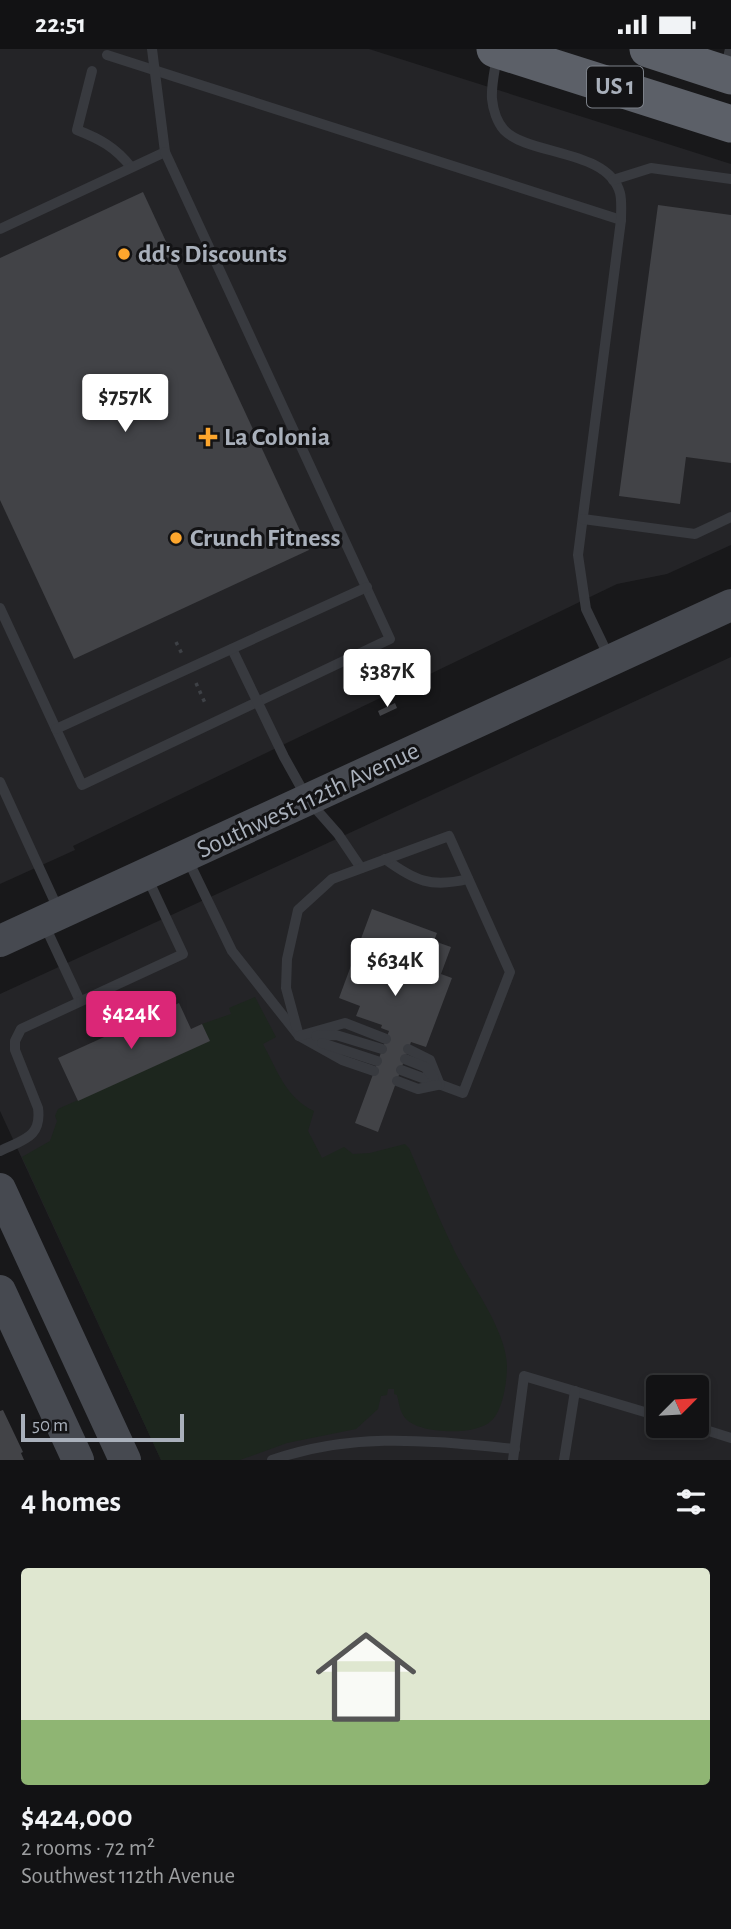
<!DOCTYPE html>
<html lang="en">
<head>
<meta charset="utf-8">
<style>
  body { margin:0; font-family:"Alegreya Sans",sans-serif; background:#1b1b1d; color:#f1f3f6; height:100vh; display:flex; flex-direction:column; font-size:26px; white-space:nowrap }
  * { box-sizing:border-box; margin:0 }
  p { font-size:23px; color:#9c9ea0 }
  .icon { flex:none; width:38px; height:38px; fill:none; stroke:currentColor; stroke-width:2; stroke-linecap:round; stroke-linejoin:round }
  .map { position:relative; height:1411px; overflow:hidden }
  .panel { display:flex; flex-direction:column; background:#121214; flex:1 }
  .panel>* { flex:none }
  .needle { width:46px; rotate:66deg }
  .controls { position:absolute; left:646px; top:1326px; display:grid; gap:14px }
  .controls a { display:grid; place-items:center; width:63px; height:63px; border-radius:7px; background:#121214; box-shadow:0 4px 10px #0003,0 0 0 2px #313234; font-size:35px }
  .scale { position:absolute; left:21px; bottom:18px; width:163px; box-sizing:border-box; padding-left:7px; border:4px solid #a9b0bb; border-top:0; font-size:19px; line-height:24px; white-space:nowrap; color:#a9b0bb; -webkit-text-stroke:5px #131315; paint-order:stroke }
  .price { position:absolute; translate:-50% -60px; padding:0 16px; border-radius:7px; background:#fff; color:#222; font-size:23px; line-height:46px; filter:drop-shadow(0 2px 4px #0008) }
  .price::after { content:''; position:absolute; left:50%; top:42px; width:21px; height:16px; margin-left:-10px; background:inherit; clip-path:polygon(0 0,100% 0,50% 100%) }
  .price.on { background:#db2777; color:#fff }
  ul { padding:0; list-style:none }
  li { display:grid; align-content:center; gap:14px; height:371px; padding:0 21px }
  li+li { border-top:2px solid #313234 }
  li span { display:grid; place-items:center; height:217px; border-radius:7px; color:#555 }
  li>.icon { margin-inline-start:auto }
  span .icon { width:126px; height:126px; fill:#fffc; stroke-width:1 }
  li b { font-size:30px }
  h2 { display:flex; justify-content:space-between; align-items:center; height:84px; padding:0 21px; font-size:30px }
  .status { display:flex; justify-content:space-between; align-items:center; height:49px; padding:0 35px; background:#121214; direction:ltr }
  .status svg { height:19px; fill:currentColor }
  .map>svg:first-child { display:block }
  .built { fill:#242427; fill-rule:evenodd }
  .green { fill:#1d261e }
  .building { fill:#424347 }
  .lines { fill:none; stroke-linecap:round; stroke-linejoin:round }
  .path { stroke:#3e4146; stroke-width:3.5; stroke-dasharray:3.5 5; stroke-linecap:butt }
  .service { stroke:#383a3f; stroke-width:10 }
  .secondary { stroke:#464950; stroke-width:32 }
  .trunk { stroke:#5c6068; stroke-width:37 }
  .poi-dot { fill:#fda62d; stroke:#131315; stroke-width:2.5 }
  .labels { text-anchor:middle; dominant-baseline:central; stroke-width:6; stroke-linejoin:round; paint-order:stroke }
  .shield { fill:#131315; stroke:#7c8189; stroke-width:2 }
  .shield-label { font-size:24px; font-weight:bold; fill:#a9b0bb }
  .poi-label { font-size:26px; font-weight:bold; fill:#a9b0bb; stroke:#131315; text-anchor:start }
  .street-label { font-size:26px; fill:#a9b0bb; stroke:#131315 }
</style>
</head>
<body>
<div class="status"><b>22:51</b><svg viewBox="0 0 49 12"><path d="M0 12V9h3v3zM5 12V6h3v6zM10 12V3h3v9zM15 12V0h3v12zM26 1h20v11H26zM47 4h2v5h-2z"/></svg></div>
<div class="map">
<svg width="731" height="1411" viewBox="0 0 731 1411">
  <rect width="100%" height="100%" fill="#18181a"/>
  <g class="built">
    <path d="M0,0H369L731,115V496L667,525L617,535L73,797L75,801L0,835Z"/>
    <path d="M731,608V1411H161L0,1062V945ZM658,1339H696V1377H658Z"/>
  </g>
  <path class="green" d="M255,948L276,988L263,995C277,1021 286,1049 314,1062L308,1082L322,1109L344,1098L353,1105L370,1104L405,1095L409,1099C424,1133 438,1168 454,1201C470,1234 506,1280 507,1317C507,1332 503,1362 491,1372C476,1387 420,1385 406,1370C400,1364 399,1354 397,1346L394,1345V1340H388L387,1346L381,1347L378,1360L356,1380L287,1394L240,1411H161L22,1108L50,1092L57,1072L55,1067L58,1060L209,992L202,975L231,965L229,959Z"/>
  <g class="building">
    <path d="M143,143L309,501L74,610L0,451V209Z"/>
    <path d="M658,156L731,166V414L686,408L680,455L619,447Z"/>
    <path d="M395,654L397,659L380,667L378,662Z"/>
    <path d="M372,860L437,884L434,892L451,898L441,925L452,929L426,998L411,993L378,1083L355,1074L389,982L381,979L382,976L356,967L360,957L339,949Z"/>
    <path d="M179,954L191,980L202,975L210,992L78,1052L58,1009Z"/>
    <path d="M3,1361L23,1403L21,1404L24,1411H0V1362Z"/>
  </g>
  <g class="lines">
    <g class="path">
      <path d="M176,593L183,607"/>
      <path d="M196,634L205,654"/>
    </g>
    <g class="service">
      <path d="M107,6L621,171"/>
      <path d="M497,7C495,21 491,36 492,50C493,60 497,73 504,81C529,107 608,100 620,144C622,152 621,162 621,171L578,506L586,560L610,610"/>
      <path d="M725,21L730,0"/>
      <path d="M92,22L77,81C100,90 115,98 131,118"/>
      <path d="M613,131L651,119L731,130"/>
      <path d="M0,180L165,103L152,0"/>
      <path d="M583,470L695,485L731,468"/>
      <path d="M0,559L82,736L390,590L165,103"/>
      <path d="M232,600L284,708L308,751L338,785L361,819"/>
      <path d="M56,680L367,538"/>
      <path d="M0,733L59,862"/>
      <path d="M187,809L232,902L299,987L342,1011L374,1022"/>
      <path d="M385,810C415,832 431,839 468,830"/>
      <path d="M44,875L80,952"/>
      <path d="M299,987L286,939L287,910L298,861L332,830L449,787L510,923L463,1044L401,1021"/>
      <path d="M299,987L345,974L386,990"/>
      <path d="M316,987L336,986L382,1000"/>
      <path d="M322,994L377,1012"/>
      <path d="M408,1000L430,1011L440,1036"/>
      <path d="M405,1010L425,1018L434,1029"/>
      <path d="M397,1032L418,1040L437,1036"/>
      <path d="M0,1102C22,1091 42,1089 38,1059L15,1001V992L21,980L183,905L147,828"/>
      <path d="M693,1377L731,1389"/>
      <path d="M272,1411C355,1382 430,1392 515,1400"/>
      <path d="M513,1411L524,1327L658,1367"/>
      <path d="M564,1411L575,1342"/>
    </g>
    <g class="secondary">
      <path d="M0,892L731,556"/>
      <path d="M0,1140L125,1411"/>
      <path d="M0,1242L78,1411"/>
    </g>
    <g class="trunk">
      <path d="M495,0L731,75"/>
      <path d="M648,0L731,27"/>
    </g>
  </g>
  <g class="poi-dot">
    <circle cx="124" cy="205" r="7"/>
    <path d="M204.5 377.5h7v7h7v7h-7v7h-7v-7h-7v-7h7z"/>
    <circle cx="176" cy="489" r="7"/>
  </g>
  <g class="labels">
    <rect class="shield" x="587" y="17.5" width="56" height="41" rx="5"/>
    <g class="shield-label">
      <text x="615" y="38">US 1</text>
    </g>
    <g class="poi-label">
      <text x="138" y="205">dd's Discounts</text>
      <text x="224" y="388">La Colonia</text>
      <text x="190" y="489">Crunch Fitness</text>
    </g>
    <g class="street-label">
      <text transform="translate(308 751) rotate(-25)">Southwest 112th Avenue</text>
    </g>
  </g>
</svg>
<div class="controls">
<a><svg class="needle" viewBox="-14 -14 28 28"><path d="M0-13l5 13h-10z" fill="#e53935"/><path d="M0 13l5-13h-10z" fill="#9c9ea0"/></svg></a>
</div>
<div class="scale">50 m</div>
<b class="price" style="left:125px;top:385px">$757K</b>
<b class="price" style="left:387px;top:660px">$387K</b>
<b class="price" style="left:395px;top:949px">$634K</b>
<b class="price on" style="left:131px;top:1002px">$424K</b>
</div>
<section class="panel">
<h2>4 homes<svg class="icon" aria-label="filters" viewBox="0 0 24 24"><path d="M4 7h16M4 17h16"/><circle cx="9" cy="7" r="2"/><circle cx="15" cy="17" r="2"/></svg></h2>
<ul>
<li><span style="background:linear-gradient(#dfe7d0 70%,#8fb573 0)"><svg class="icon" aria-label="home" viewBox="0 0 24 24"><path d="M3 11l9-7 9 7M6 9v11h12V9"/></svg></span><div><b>$424,000</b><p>2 rooms · 72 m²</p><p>Southwest 112th Avenue</p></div></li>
</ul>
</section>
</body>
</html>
